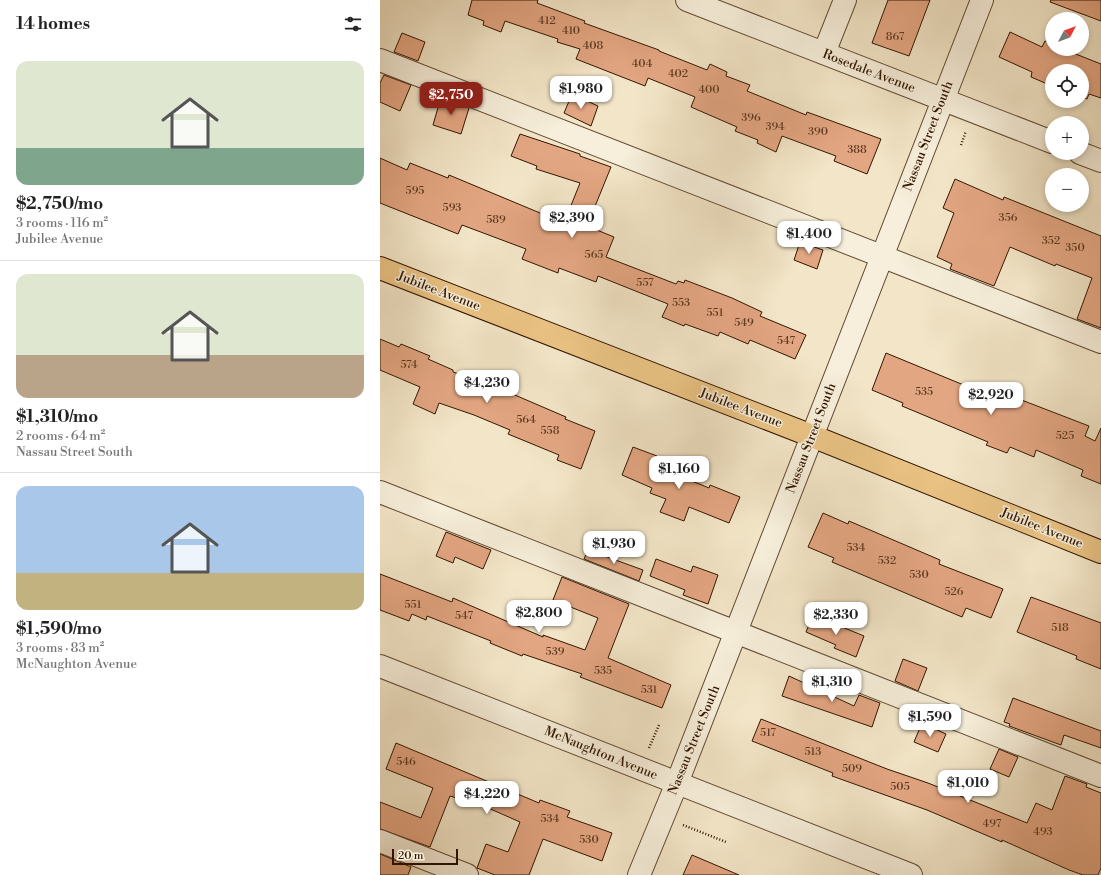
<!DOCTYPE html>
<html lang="en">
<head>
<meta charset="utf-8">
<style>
  body { margin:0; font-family:"Libre Bodoni",serif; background:#f6f6f6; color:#222; height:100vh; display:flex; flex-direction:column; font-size:15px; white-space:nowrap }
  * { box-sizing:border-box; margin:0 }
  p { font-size:13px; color:#767676 }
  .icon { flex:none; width:22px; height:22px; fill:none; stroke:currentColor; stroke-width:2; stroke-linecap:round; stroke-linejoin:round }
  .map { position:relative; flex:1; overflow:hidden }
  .drawer { display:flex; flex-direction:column; background:#fff; width:380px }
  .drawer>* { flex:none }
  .needle { width:26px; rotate:49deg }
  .buttons { position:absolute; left:665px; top:12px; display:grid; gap:8px }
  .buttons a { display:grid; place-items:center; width:44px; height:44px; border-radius:50%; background:#fff; box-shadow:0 2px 6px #0003; font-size:20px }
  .scale { position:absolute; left:12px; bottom:10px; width:66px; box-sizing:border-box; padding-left:4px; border:2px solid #321601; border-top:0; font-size:11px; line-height:14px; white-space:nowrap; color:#321601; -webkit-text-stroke:3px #f7efdb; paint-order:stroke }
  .price { position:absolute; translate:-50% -34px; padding:0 9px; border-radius:8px; background:#fff; color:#222; font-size:13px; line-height:26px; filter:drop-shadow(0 1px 2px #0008) }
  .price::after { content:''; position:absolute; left:50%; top:24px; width:12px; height:9px; margin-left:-6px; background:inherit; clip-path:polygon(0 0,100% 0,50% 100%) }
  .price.on { background:#8f2418; color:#fff }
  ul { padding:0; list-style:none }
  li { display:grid; align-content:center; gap:8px; height:212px; padding:0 16px }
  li+li { border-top:1px solid #e0e0e0 }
  li span { display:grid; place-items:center; height:124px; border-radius:12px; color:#555 }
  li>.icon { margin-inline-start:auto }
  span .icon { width:72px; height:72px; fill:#fffc; stroke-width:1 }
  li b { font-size:17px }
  h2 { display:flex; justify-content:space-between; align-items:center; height:48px; padding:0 16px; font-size:17px }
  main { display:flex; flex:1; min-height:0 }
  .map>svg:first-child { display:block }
  .building { fill:#e3a682; stroke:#321601 }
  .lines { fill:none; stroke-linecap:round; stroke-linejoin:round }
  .minor-casing { stroke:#624a33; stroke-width:24 }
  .major-casing { stroke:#321601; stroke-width:24 }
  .path { stroke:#321601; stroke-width:2.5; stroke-dasharray:1 2; stroke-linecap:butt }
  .minor { stroke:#f7efdb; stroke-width:22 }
  .major { stroke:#eac384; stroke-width:22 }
  .labels { text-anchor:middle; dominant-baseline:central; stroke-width:3; stroke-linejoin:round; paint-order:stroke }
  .number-label { font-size:11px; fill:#5e3a21 }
  .street-label { font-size:13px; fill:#321601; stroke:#f7efdb }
</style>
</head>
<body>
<main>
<section class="drawer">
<h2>14 homes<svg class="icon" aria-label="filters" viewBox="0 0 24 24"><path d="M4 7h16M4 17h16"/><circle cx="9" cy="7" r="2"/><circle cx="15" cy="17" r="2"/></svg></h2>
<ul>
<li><span style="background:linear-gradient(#dfe7d0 70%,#7fa58c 0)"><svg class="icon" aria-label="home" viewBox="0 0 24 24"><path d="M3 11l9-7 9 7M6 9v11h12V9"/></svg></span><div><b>$2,750/mo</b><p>3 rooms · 116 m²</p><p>Jubilee Avenue</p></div></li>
<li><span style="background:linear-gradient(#dfe7d0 65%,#b9a48a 0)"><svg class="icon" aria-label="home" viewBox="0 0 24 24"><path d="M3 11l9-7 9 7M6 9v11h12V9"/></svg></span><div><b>$1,310/mo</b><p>2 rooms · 64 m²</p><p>Nassau Street South</p></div></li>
<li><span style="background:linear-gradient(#a9c7e8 70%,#c2b280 0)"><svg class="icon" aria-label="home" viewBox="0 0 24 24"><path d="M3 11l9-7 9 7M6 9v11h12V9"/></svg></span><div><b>$1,590/mo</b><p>3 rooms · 83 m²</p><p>McNaughton Avenue</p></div></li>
</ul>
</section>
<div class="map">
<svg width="721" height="875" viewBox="0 0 721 875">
  <rect width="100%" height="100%" fill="#f3e6c8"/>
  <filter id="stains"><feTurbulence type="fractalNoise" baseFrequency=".005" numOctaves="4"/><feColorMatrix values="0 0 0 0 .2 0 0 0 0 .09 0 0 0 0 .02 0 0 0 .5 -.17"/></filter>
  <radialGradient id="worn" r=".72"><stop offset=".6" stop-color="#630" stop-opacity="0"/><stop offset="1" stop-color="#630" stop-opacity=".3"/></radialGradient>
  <g class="building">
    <path d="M92,0H158L157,3L205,21L204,23L279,50V51L327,70L330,64L347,72L346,76L370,85L367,91L426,115L427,112L501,139L487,174L454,161L456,156L402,136L396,152L377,143L378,140L355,131L357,127L311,107L315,97L268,78L265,86L196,59L200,49L177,42L178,39L125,21L121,32L103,25L104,21L88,15Z"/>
    <path d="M508,0H550L529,56L492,43Z"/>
    <path d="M671,0H721V21L670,2Z"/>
    <path d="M630,32L662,47L665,41L672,44V49H683L721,64V98L709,94L707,99L702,97V71H672V86L651,77L652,72L619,57Z"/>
    <path d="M22,33L45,42L38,61L14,52Z"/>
    <path d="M4,75L31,85L20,111L0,102V83Z"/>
    <path d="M192,94L218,106L211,126L184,113Z"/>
    <path d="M61,97L89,108L81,134L53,125Z"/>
    <path d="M140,134L200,154V156L231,167L207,226L234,237L226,257L296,284L298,281L304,283L305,280L352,298L382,312L380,316L426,335L415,359L370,340L368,344L340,332L338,336L305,324L304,326L282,317L288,304L218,276L216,282L179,268L178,273L142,259L146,249L82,225L78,234L0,203V158L27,170L30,163L68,178L69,175L184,223L200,183L156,169L157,166L131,156Z"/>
    <path d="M575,179L623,200L624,197L721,236V328L697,319L712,278L676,264L675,266L630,247L614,286L570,269L572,264L557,257L574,213L563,208Z"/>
    <path d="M420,242L443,250L437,269L414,260Z"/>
    <path d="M0,339L19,347L21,344L50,356L48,359L73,370V372L114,386L186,417L185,419L215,431L201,469L177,460L179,455L128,434L130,430L94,415L59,403L55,414L33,404L40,387L0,370Z"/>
    <path d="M506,353L591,388L593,385L625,399L626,394L709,426L705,436L715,441L721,428V484L701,476L703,470L656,450L654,457L630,447L627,453L606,445L608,442L522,406L523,403L492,390Z"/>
    <path d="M253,447L277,456L273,465L329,488L330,485L360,497L349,523L309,507L304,521L280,512L286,499L270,493L272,488L242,475Z"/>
    <path d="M443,513L468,524L469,521L560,560L559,564L623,589L611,618L586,608L582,617L452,562L454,558L428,547Z"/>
    <path d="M66,532L111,550L103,569L75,557L73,563L56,556Z"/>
    <path d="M208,550L263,570L259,581L204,559Z"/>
    <path d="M276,559L311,572L313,566L338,575L328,604L303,595L305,590L270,576Z"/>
    <path d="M0,574L72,602L73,598L163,637V635L205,650L218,618L173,600L182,577L249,604L228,658L291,685L282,708L200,677L202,674L143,654L142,656L110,643L111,641L47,616L46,620L32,614L29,621L0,610Z"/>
    <path d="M651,597L721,623V669L696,659L697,656L637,632Z"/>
    <path d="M433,615L484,636L476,657L454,648L456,645L426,632Z"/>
    <path d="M523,659L547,668L538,691L515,681Z"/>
    <path d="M409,676L474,706L479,695L500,703L492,727L402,696Z"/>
    <path d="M633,698L721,731V748L684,735L681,745L629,726L630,724L624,722Z"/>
    <path d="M381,719L507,769L548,783L647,823L656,803L672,810L685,776L707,784L706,787L721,793V868L718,875H703L689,870L622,840V842L547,810L452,776L453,773L372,741Z"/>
    <path d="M542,723L566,734L558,752L534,742Z"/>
    <path d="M16,743L159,803L160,800L190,811L187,817L232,833L222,861L163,839L149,875H115L97,868L106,844L128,852L140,822L81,796L80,799L70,796L50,847L0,829V802L41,818L53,788L6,769Z"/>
    <path d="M619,749L638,757L629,777L610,769Z"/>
    <path d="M0,854L31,867L28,875H0Z"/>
    <path d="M312,855L359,875H303Z"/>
  </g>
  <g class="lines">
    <g class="minor-casing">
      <g id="minor">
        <path d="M307,0L672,142"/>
        <path d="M444,53L465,0"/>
        <path d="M0,60L721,342"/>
        <path d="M700,153L721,161"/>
        <path d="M0,492L721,776"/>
        <path d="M0,666L531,875"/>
        <path d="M0,841L87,875"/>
        <path d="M259,875L297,783L602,0"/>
      </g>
    </g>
    <g class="major-casing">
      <path id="major" d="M0,268L432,436L721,552"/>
    </g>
    <g class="path">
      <path d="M581,145L586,131"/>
      <path d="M269,748L279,725"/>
      <path d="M303,825L346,842"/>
    </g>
    <use href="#minor" class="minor"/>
    <use href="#major" class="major"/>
  </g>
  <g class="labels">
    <g class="number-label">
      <text x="167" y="21">412</text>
      <text x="191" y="31">410</text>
      <text x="515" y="37">867</text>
      <text x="213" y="46">408</text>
      <text x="262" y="64">404</text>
      <text x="298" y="74">402</text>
      <text x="329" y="90">400</text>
      <text x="371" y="118">396</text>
      <text x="395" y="127">394</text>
      <text x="438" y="132">390</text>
      <text x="477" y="150">388</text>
      <text x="35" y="191">595</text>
      <text x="72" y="208">593</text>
      <text x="628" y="218">356</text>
      <text x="116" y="220">589</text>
      <text x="671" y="241">352</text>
      <text x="695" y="248">350</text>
      <text x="214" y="255">565</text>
      <text x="265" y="283">557</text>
      <text x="301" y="303">553</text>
      <text x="335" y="313">551</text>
      <text x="364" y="323">549</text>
      <text x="406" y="341">547</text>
      <text x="29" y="365">574</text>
      <text x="544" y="392">535</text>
      <text x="146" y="420">564</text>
      <text x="170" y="431">558</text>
      <text x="685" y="436">525</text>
      <text x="476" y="548">534</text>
      <text x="507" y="561">532</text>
      <text x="539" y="575">530</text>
      <text x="574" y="592">526</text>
      <text x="33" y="605">551</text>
      <text x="84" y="616">547</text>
      <text x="680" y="628">518</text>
      <text x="175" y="652">539</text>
      <text x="223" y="671">535</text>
      <text x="269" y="690">531</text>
      <text x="388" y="733">517</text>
      <text x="433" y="752">513</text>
      <text x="26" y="762">546</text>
      <text x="472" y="769">509</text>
      <text x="520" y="787">505</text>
      <text x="170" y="819">534</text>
      <text x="612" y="824">497</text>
      <text x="663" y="832">493</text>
      <text x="209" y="840">530</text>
    </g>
    <g class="street-label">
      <text transform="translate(489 71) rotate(21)">Rosedale Avenue</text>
      <text transform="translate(548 136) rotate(-69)">Nassau Street South</text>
      <text transform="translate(59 291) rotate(21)">Jubilee Avenue</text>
      <text transform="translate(361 408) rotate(21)">Jubilee Avenue</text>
      <text transform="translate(431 438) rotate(-69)">Nassau Street South</text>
      <text transform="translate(662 528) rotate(22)">Jubilee Avenue</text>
      <text transform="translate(314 740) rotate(-68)">Nassau Street South</text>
      <text transform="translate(221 753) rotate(22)">McNaughton Avenue</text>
    </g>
  </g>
  <rect width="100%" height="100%" filter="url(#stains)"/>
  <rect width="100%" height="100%" fill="url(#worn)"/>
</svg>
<div class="buttons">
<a><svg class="needle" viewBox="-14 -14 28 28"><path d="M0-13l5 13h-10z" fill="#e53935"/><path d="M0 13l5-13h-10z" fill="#767676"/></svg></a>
<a><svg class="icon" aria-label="locate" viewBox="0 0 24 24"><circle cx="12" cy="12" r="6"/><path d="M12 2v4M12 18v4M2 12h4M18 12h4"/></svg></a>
<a>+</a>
<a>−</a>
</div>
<div class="scale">20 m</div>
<b class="price" style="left:201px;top:110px">$1,980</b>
<b class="price on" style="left:71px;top:116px">$2,750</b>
<b class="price" style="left:192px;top:239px">$2,390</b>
<b class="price" style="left:429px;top:255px">$1,400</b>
<b class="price" style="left:107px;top:404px">$4,230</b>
<b class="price" style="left:611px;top:416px">$2,920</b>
<b class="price" style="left:299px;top:490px">$1,160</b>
<b class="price" style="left:234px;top:565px">$1,930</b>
<b class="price" style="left:159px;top:634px">$2,800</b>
<b class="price" style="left:456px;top:636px">$2,330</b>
<b class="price" style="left:452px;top:703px">$1,310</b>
<b class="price" style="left:550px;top:738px">$1,590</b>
<b class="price" style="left:588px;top:804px">$1,010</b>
<b class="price" style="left:107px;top:815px">$4,220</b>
</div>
</main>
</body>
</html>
